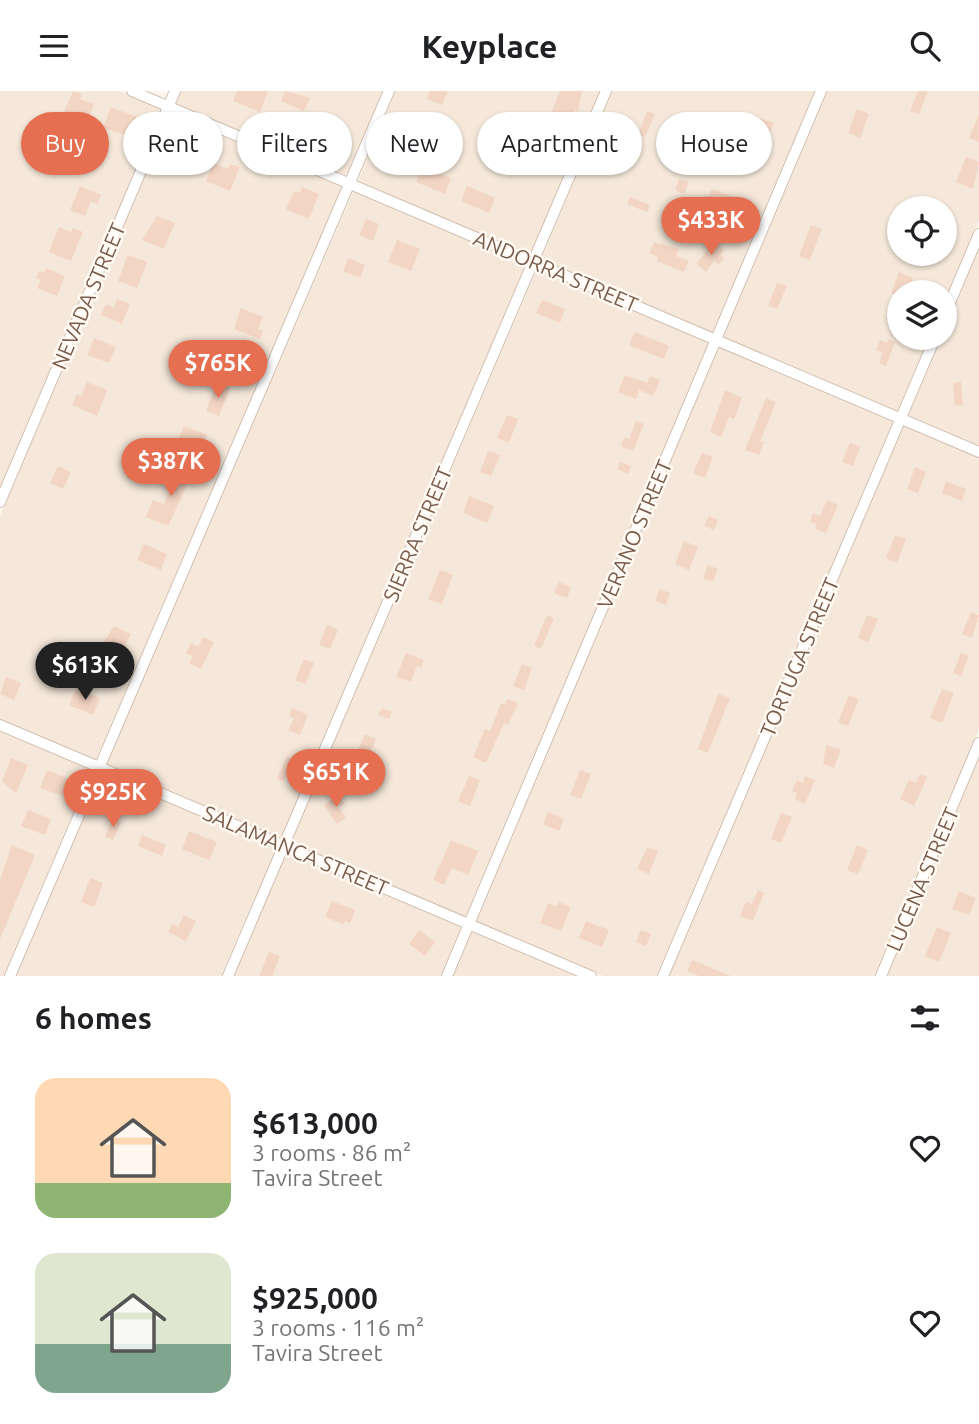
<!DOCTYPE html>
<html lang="en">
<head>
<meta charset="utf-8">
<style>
  body { margin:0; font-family:Ubuntu,sans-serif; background:#f6f6f6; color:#202124; height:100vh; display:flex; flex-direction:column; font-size:26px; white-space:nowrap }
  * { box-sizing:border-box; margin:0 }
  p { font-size:23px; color:#757577 }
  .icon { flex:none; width:38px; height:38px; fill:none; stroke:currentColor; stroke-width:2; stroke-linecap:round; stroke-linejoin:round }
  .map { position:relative; height:885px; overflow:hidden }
  .panel { display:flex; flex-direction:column; background:#fff; flex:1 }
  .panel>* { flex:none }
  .banner { position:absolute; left:21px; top:21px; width:938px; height:63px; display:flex; gap:14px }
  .fabs { position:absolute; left:887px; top:105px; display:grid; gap:14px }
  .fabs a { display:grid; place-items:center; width:70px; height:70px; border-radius:50%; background:#fff; box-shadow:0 2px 5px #0004; font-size:35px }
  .price { position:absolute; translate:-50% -60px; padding:0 16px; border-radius:24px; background:#e76f51; color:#fff; font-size:23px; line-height:46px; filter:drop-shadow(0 2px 4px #0008) }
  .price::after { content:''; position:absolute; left:50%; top:42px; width:21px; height:16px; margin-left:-10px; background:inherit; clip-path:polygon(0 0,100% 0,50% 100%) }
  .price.current { background:#222; color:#fff }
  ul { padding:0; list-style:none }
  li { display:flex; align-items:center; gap:21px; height:175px; padding:0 35px }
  li span { display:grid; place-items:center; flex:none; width:196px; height:140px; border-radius:21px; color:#555 }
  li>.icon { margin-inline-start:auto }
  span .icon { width:84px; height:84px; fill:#fffc; stroke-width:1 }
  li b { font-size:30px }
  h2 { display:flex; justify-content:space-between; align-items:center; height:84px; padding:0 35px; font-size:30px }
  .pill { padding:0 24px; border-radius:32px; background:#fff; box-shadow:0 2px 5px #0004; font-size:24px; line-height:63px }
  .pill.current { background:#e76f51; color:#fff }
  header { display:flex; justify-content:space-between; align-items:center; height:91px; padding:0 35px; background:#fff; font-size:32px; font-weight:700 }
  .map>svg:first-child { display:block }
  .residential { fill:#f5e8da; fill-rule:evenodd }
  .building { fill:#f3d5c3 }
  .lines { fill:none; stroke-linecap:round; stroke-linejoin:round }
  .minor-casing { stroke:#d1beb0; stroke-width:12 }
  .minor { stroke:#fff; stroke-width:10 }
  .labels { text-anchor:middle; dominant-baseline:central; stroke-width:5; stroke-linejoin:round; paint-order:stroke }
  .street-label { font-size:21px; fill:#7a5c4d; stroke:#fffaf3 }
</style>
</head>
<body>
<header><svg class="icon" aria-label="menu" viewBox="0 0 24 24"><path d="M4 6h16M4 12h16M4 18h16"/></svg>Keyplace<svg class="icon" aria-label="search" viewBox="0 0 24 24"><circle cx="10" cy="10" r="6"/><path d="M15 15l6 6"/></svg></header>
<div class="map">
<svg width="979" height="885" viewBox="0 0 979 885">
  <rect width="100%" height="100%" fill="#fdf6ec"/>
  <g class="residential">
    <path d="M0,0H120L162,18L0,397Z"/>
    <path d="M181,0H383L348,85L176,13Z"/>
    <path d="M395,0H600L531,165L358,90Z"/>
    <path d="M612,0H815L713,243L541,169Z"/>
    <path d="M827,0H979V129L945,209V201H900V247H929L897,322L723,247ZM900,117H945V163H900Z"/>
    <path d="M172,22L344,94L95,670L0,629V425Z"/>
    <path d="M354,99L527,173L281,747L105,675Z"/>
    <path d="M979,158V356L907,326L941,247H945V237Z"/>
    <path d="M537,178L709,252L466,826L291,751Z"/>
    <path d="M719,256L893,331L657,885H603L476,830Z"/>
    <path d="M903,335L979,366V638L875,885H669Z"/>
    <path d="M0,640L91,679L4,885H0Z"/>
    <path d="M979,667V885H887Z"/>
    <path d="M101,684L277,755L221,885H16Z"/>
    <path d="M287,760L462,835L441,885H233Z"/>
    <path d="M472,839L579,885H453Z"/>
  </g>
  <g class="building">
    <path d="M73,0L82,3L80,8L94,13L87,30L64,21Z"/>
    <path d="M237,0H268L260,21L233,10Z"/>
    <path d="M285,0L310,7L304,20L281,10Z"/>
    <path d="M430,0H448L442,14L427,8Z"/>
    <path d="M560,0H582L578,20L574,19L571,26L568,25L557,51L564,54L560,64L538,55Z"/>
    <path d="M918,0H928L919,23L910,20Z"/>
    <path d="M111,16L137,26L130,45L103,37Z"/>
    <path d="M857,18L869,23L860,47L848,42Z"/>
    <path d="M647,20L655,23L645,46L638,43Z"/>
    <path d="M979,23V51L969,47Z"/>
    <path d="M760,27L774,32L764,56L750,50Z"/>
    <path d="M966,66L979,71L973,98L956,91Z"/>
    <path d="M213,72L228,78L230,73L240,76L230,100L206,90Z"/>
    <path d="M422,76L451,87L445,103L416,91Z"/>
    <path d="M679,88L689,91L684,103L675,99Z"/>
    <path d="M80,95L101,104L97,113L91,110L85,125L70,119Z"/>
    <path d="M467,95L495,107L489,122L461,110Z"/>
    <path d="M302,96L319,103L309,128L286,118L294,100L300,102Z"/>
    <path d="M712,98L734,106L724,131L698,121L705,104L709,105Z"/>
    <path d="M630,106L650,114L647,121L627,113Z"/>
    <path d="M157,125L175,132L164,158L142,149Z"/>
    <path d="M366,128L379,133L373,150L359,144Z"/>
    <path d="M811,134L822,138L810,169L799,165Z"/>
    <path d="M59,136L71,141L73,137L83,141L71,170L49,161Z"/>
    <path d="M397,149L420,158L411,180L388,171Z"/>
    <path d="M654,151L679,158L676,165L689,170L684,181L657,170L658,166L649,162Z"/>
    <path d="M714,151L724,159L720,164L724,167L719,174L714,170L706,181L696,173Z"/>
    <path d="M128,164L147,171L137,197L118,190Z"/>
    <path d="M348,167L365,174L360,187L343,180Z"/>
    <path d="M46,177L65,185L57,205L37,197L41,189L36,187L39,180L44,182Z"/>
    <path d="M899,181L913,187L907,201H900V206L891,202Z"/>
    <path d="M777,192L787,195L777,218L768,215Z"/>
    <path d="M117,208L130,213L122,233L101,224L106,213L114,217Z"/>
    <path d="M542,209L565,218L560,232L536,222Z"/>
    <path d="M241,217L263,226L258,238L263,240L260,248L234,238Z"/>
    <path d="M635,241L669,255L664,268L629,254Z"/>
    <path d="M94,247L116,256L109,272L87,264Z"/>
    <path d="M888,248L895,251L886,275L879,272L883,262L876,259L880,249L887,252Z"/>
    <path d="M625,284L647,292L650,285L660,289L653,305L639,299L636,308L618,301Z"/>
    <path d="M87,291L107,299L97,325L72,314L77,303L81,305Z"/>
    <path d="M961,291L963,314L955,315L953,292Z"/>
    <path d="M217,292L230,297L219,325L206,320Z"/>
    <path d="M725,299L742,307L734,328L729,326L721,346L710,341Z"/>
    <path d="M766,307L776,311L760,350L764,351L759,364L745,359Z"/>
    <path d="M507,324L518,328L509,352L497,347Z"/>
    <path d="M636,330L644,333L633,360L621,355L624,346L629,348Z"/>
    <path d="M184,335L207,344L200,361L177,352Z"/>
    <path d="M850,352L860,356L853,375L842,371Z"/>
    <path d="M488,360L500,364L491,385L480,381Z"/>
    <path d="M702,362L713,366L705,387L693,382Z"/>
    <path d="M620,371L631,375L628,383L617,378Z"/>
    <path d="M180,374L194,379L168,435L146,426L153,409L164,413Z"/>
    <path d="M58,375L71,381L63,398L50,392Z"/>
    <path d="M915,376L926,381L918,402L907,398Z"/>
    <path d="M946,390L966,398L962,410L942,402Z"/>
    <path d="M469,405L494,415L487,432L463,422Z"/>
    <path d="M827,409L838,414L826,442L815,438L817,433L810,431L813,422L820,425Z"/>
    <path d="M709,425L718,429L714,439L704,435Z"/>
    <path d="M895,444L906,448L897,472L886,467Z"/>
    <path d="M684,450L698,456L689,479L675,473Z"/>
    <path d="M144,453L167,463L161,479L137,469Z"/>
    <path d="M708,474L718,478L713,491L703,487Z"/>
    <path d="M440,479L453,484L442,513L428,508Z"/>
    <path d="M559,491L571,496L567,507L554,502Z"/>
    <path d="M660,498L670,502L666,514L655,510Z"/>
    <path d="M971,521L979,524L972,547L962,543Z"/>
    <path d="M547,524L554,527L541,558L534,555Z"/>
    <path d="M867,524L878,528L868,551L858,547Z"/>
    <path d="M327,534L338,539L330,558L319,554Z"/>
    <path d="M114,535L131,543L118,567L104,561L107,556L102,554Z"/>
    <path d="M203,546L214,551L201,578L189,572L193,565L186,562L191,552L198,556Z"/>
    <path d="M406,562L424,569L421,577L417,575L411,591L396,586Z"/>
    <path d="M961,562L969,565L961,585L953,582Z"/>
    <path d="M304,568L314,572L305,593L295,589Z"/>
    <path d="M522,573L532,577L524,599L513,595Z"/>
    <path d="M6,586L21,592L14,609L0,603Z"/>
    <path d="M76,598L100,607L93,624L69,614Z"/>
    <path d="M942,598L954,602L942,632L930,627Z"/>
    <path d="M718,603L730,607L708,662L698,658Z"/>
    <path d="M849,604L859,608L848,635L838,631Z"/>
    <path d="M507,608L518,612L508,634L504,632L486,672L473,666L485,638L490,640L501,612L505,614Z"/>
    <path d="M292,617L308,624L300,644L288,639L294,627L289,625Z"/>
    <path d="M382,617L392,621L389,628L378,624Z"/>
    <path d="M365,643L376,648L368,668L356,663Z"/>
    <path d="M826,654L841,659L834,677L823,673Z"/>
    <path d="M287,665L294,669L284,690L277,688Z"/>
    <path d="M11,667L28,674L16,702L2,691Z"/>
    <path d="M47,679L69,688L62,705L40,697Z"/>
    <path d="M580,679L591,683L581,708L570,704Z"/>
    <path d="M920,683L927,686L914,715L900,708L909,689L916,692Z"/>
    <path d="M469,685L480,689L470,715L458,710Z"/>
    <path d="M805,685L815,689L805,713L795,708L797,702L792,700L797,689L803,692Z"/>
    <path d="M338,704L344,713L339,716L346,727L337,733L324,714Z"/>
    <path d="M28,719L51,728L45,744L21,735Z"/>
    <path d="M548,721L564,728L559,740L543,733Z"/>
    <path d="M781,722L792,726L781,752L771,748Z"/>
    <path d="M112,728L121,731L113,749L105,746Z"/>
    <path d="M189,740L217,751L209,769L182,758Z"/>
    <path d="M142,744L166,754L162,765L138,755Z"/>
    <path d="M451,749L478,760L468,784L452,777L444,794L433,789Z"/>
    <path d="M12,754L35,764L0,848V789Z"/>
    <path d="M857,754L868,759L858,783L847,779Z"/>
    <path d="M647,756L658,760L649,783L637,778Z"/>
    <path d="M90,787L103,792L94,816L81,811Z"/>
    <path d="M758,799L764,802L753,830L740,825L746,811L752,813Z"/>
    <path d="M959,800L976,807L969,824L952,818Z"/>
    <path d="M332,810L355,819L350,832L345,830L344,834L325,826Z"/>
    <path d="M559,811L571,816L561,840L540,832L548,812L557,816Z"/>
    <path d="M184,824L196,830L186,850L168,841L172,833L178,836Z"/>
    <path d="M586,830L609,839L602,856L579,847Z"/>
    <path d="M937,836L951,842L939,871L925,865Z"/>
    <path d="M419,839L435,851L425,865L409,853Z"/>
    <path d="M641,839L651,843L646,855L636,851Z"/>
    <path d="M269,861L280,865L272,885H259Z"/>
    <path d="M692,869L731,885H699L687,880Z"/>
  </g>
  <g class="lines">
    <g class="minor-casing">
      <g id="minor">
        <path d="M132,0L979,361"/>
        <path d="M945,223L979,143"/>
        <path d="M0,411L175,0"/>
        <path d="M0,634L591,885"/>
        <path d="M10,885L389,0"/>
        <path d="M228,885L606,0"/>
        <path d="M447,885L821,0"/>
        <path d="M663,885L935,247"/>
        <path d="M881,885L979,652"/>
      </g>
    </g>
    <use href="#minor" class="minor"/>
  </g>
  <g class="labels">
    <g class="street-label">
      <text transform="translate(556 180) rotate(23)">ANDORRA STREET</text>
      <text transform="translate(88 205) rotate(-67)">NEVADA STREET</text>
      <text transform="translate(417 443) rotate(-67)">SIERRA STREET</text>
      <text transform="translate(634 443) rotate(-67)">VERANO STREET</text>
      <text transform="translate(799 566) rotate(-67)">TORTUGA STREET</text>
      <text transform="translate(296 759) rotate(23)">SALAMANCA STREET</text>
      <text transform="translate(922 788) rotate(-67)">LUCENA STREET</text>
    </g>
  </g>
</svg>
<div class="fabs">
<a><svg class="icon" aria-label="locate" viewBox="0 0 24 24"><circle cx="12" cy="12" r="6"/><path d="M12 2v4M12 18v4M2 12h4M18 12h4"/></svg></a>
<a><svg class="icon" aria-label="layers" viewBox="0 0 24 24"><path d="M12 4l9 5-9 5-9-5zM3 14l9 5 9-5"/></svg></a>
</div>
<b class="price" style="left:711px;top:166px">$433K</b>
<b class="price" style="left:218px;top:309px">$765K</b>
<b class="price" style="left:171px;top:407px">$387K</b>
<b class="price current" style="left:85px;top:611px">$613K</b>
<b class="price" style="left:336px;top:718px">$651K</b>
<b class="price" style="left:113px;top:738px">$925K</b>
<div class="banner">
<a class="pill current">Buy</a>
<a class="pill">Rent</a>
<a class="pill">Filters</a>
<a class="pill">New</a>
<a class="pill">Apartment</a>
<a class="pill">House</a>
</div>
</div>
<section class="panel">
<h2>6 homes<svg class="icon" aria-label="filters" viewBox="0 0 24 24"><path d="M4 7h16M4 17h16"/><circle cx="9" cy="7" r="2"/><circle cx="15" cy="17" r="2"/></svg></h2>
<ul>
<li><span style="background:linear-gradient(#ffd9b3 75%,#8fb573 0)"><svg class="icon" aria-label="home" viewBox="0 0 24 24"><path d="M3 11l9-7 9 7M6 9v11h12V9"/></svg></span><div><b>$613,000</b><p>3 rooms · 86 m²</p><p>Tavira Street</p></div><svg class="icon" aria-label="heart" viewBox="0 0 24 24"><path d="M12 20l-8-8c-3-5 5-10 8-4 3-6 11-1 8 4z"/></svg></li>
<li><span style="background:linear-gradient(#dfe7d0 65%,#7fa58c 0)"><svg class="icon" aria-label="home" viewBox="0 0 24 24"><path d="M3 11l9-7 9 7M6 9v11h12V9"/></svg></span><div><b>$925,000</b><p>3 rooms · 116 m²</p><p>Tavira Street</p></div><svg class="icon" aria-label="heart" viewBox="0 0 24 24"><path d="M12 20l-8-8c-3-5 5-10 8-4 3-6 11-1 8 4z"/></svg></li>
</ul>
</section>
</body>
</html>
